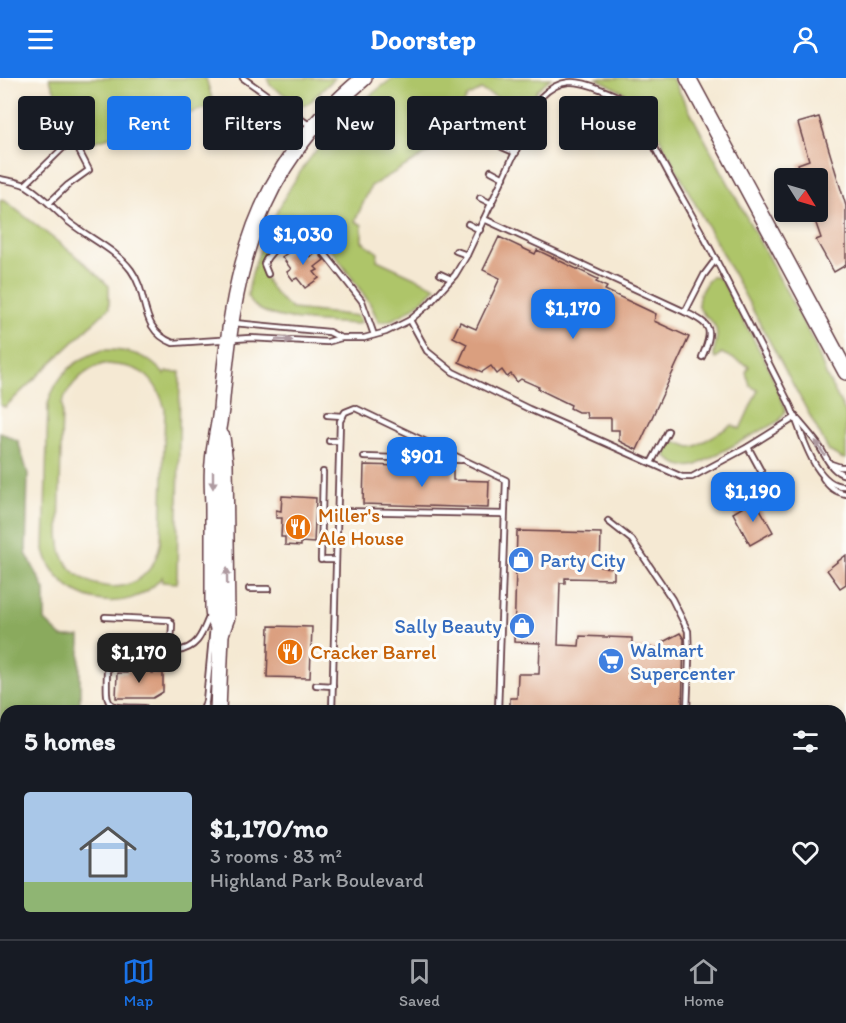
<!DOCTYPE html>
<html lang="en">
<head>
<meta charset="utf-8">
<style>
  body { margin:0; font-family:Itim,sans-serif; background:#20242c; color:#f1f3f6; height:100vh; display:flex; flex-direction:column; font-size:22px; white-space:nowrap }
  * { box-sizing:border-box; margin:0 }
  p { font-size:20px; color:#9ea1a6 }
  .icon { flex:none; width:33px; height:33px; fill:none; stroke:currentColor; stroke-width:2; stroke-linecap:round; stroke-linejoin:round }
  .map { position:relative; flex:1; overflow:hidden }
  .side { position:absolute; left:0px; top:627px; width:846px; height:234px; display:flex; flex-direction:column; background:#171b24; border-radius:18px 18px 0 0; box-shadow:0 3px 9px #0003 }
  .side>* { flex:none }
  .hud { position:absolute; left:18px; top:18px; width:810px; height:54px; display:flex; gap:12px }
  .needle { width:39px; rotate:127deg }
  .fabs { position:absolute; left:774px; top:90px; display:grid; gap:12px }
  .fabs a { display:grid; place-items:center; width:54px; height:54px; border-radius:6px; background:#171b24; box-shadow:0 3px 9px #0003; font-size:30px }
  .price { position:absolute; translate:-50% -51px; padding:0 14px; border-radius:12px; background:#1a73e8; color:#fff; font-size:20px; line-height:39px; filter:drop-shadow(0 2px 3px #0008) }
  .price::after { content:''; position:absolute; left:50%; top:36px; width:18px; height:14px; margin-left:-9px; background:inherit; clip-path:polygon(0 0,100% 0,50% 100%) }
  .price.active { background:#222; color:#fff }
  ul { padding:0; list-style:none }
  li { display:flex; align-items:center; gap:18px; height:150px; padding:0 24px }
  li+li { border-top:2px solid #363941 }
  li span { display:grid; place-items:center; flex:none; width:168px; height:120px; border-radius:6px; color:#555 }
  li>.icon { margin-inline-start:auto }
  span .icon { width:72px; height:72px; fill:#fffc; stroke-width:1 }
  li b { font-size:26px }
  h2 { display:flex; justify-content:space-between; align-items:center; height:72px; padding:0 24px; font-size:26px }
  .pill { padding:0 21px; border-radius:6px; background:#171b24; box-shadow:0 3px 9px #0003; font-size:21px; line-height:54px }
  .pill.active { background:#1a73e8; color:#fff }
  header { display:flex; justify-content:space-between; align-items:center; height:78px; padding:0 24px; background:#1a73e8; color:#fff; font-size:27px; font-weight:700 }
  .menu { display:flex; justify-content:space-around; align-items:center; height:84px; border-top:2px solid #363941; background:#171b24; font-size:16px; color:#9ea1a6 }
  .menu a { display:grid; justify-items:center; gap:3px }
  .menu .active { color:#1a73e8 }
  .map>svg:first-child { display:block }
  .green { fill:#aec569; stroke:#7c724a; stroke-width:1.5; fill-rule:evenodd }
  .forest { fill:#8aaa5d; stroke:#6a6444; stroke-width:1.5 }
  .building { fill:#da9f7f }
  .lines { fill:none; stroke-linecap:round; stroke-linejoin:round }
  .lane-casing { stroke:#643d44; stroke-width:8 }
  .primary-casing { stroke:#643d44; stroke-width:18 }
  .lane { stroke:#fff; stroke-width:4.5 }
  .primary { stroke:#fff; stroke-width:15 }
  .oneway { fill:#ae9aa0 }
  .labels { text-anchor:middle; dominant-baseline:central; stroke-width:6; stroke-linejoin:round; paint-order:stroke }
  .food-label { font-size:20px; fill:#c56008; stroke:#fdfcf7; text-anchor:start }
  .shop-label { font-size:20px; fill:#366cbe; stroke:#fdfcf7; text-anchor:start }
</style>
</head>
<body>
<header><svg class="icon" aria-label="menu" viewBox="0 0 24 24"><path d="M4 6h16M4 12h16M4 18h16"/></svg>Doorstep<svg class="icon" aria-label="person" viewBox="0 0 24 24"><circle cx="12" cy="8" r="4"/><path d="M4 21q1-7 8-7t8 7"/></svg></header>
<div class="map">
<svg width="846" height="861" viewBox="0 0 846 861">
  <rect width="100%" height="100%" fill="#fdfcf7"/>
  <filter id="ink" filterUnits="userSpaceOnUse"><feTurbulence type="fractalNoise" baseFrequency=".0167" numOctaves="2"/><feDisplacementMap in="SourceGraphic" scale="12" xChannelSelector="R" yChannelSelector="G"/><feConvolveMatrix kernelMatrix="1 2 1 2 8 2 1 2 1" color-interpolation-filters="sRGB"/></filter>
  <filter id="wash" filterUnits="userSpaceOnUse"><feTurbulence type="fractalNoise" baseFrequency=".008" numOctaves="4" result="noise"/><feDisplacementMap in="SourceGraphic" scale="24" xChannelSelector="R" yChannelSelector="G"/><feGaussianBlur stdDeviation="1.35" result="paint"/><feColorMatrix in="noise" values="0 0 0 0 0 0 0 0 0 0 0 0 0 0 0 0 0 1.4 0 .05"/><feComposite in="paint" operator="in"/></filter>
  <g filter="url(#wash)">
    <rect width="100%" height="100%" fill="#f5e9d3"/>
    <g class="green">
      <path d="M49,0H206L214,28L79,68Z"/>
      <path d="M267,0H335L308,26L300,27L270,7Z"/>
      <path d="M393,0H551L538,11L527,33L481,12L467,19L447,61L440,68L371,108L355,143L362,147V163L378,175L377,182L436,209C424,222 397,245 379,244L369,224L321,157C316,154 310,151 304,151C292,151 264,173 262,185C260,201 280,222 292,231L358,238L361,244L357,246C332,244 253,246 248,217C250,196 259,174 267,155C294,92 336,40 393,0Z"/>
      <path d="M596,0H672L814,265L827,299L846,335V381L841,380L829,373L646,35C633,17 615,10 596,0Z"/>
      <path d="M0,122L5,123L80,181L109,208V230L5,329L0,327Z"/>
      <path d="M711,199H717L722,203L768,288L785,330V334L779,343L697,387C686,391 674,387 666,378L668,366L674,363L690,369L696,368L732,347L740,351L758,312L750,308L746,295L749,288L721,275L716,281L714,279C713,269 719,260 716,251C713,242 706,240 701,233C693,223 704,207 711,199Z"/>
      <path d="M103,272C129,271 148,277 165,297L166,294H180L177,505L162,504V499C127,543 57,524 44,472L48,326C56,297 75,281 103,272ZM103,286C139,287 155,296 165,331L161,462C158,476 155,486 145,496C121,520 74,508 62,476C60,471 60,463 59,457L62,325C70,306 83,293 103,286Z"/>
    </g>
    <path class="forest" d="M0,354L18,363L28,396L26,475L45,512V543L62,559H80V633H6V855H79V861H0Z"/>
    <g id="blocks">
      <g class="building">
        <path d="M819,39L846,128V187L834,194L816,162L821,160L812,134H818V100H802L798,86L809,82L798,45Z"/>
        <path d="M499,159L535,176L537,172L598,201L596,204L607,209L605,212L656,236L654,243L689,259L637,372L619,363V352H611V340H587L586,334H578L570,330L571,327L538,311L539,309L521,301L517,304L511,296L507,299L502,292L497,296L491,288L482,294L459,284L467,266L453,259L460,244L476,251L500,200L483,192Z"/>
        <path d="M296,169L304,180L309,176L310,179L317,173L324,182L315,189L318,192L314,194L319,200L305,210L297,200L293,202L287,194L291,191L282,179Z"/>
        <path d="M364,387L401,388V391L453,392V402L489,403L488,430L363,426Z"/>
        <path d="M282,418L316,420L314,465L301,464V468L285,467V459H281L282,440H276V432L281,433Z"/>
        <path d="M755,422L773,454L750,467L733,435Z"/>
        <path d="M517,453L601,455L600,489L614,490V501L565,500V505H560L558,567L579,568L580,558L632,560V569L661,570V565L680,555L684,561L682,633H510V620H517L518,596H539L540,565L514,564Z"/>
        <path d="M846,477V506L840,510L827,492Z"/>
        <path d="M269,548L312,549L310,600L267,599Z"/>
        <path d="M127,591L152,592V595H163V614L153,620H116L117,595H127Z"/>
      </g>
    </g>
  </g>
  <g filter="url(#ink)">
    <use href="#blocks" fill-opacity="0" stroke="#643d44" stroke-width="1.5"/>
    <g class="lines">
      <g class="lane-casing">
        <g id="lane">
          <path d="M243,0L312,49"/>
          <path d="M515,42L528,47"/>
          <path d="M502,69L516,75"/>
          <path d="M491,93L504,100"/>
          <path d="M0,101C8,103 20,104 27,108C43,118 55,132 69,144C89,160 116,172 131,192C150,218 138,251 173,265L250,260L327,264L341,260H364L386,254L410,242L428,227L455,197L467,177L541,19C560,0 576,1 600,11C616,17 628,22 639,36C657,79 683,120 705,161C734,216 762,272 790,327C801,350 814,411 846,408"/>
          <path d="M25,107L67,66L72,65L76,67L89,92L68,107L49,125"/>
          <path d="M480,120L492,126"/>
          <path d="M484,141L685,234L704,197L716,181"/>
          <path d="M468,146L480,152"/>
          <path d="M456,173L467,177"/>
          <path d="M268,196L264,186C270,170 298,151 314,162L362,223L374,257"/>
          <path d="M440,196L451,201"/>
          <path d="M685,234C712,247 714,251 702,279"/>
          <path d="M410,242L427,273L453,294L529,331L682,399H692L703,393L748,369L796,339"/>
          <path d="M234,245L329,254L341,260"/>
          <path d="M327,337L343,338"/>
          <path d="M798,342C804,349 811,357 817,365C826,377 830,394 846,397"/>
          <path d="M329,363H339"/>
          <path d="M748,369L761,393"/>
          <path d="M364,379L461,382"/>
          <path d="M651,385L668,353"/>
          <path d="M831,386L840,389H846"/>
          <path d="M823,400C829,409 835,414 846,416"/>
          <path d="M337,433L504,436"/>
          <path d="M608,443L632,462L672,521L688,553L689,581L687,633"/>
          <path d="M321,482L323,394"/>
          <path d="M325,482H336"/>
          <path d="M249,511H269"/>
          <path d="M105,539L169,542L172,546L170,588L115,586L107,592C106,633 105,629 145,630L147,633"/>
          <path d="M177,573C198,570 202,556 209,539"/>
          <path d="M112,586L117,581L171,582"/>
          <path d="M316,607L333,608"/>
          <path d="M203,633L206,623L213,549"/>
          <path d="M332,633L340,343L345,334L355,330L506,402L498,633"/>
          <path d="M88,861V855"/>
          <path d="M321,861V855"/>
          <path d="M492,861V855"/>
          <path d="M674,861L675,855"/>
        </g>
      </g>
      <g class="primary-casing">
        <g id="primary">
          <path d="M688,0L846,294"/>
          <path d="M221,556L214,540L213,531C213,497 213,464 213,431C213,416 211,400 213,385C214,367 219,349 221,331C233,193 252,92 364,0"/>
          <path d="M218,633L221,556L227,539L225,385L222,359"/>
          <path d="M216,855L217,861"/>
          <path d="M205,861L206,855"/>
        </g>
      </g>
      <use href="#lane" class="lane"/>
      <use href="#primary" class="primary"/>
    </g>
    <defs><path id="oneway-solid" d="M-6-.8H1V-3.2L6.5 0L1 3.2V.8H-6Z" transform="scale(1.5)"/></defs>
    <g class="oneway">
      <use href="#oneway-solid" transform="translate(284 262) rotate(3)"/>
      <use href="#oneway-solid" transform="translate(820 370) rotate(-123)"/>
      <use href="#oneway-solid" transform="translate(213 402) rotate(90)"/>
      <use href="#oneway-solid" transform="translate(227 498) rotate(-91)"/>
    </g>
  </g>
  <defs>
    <g id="restaurant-disc" transform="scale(1.35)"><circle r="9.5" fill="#e8710a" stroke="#fdfcf7"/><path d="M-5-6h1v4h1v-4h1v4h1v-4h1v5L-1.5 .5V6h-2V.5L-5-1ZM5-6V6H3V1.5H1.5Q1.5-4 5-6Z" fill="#fff"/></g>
    <g id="shop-disc" transform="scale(1.35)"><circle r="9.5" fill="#3f7fe0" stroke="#fdfcf7"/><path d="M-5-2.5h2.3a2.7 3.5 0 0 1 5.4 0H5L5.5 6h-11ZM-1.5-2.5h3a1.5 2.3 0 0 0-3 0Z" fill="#fff"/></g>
    <g id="supermarket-disc" transform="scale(1.35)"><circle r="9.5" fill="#3f7fe0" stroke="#fdfcf7"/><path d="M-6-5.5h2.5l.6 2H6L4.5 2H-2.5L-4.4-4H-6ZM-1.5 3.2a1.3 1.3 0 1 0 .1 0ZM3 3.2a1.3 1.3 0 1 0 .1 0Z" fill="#fff"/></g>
  </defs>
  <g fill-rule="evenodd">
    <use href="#restaurant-disc" x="298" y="449"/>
    <use href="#shop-disc" x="521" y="482"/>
    <use href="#shop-disc" x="522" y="548"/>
    <use href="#restaurant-disc" x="290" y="574"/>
    <use href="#supermarket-disc" x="611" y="583"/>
  </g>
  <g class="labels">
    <g class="food-label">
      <text x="318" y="437">Miller's<tspan x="318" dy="23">Ale House</tspan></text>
      <text x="310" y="574">Cracker Barrel</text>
    </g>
    <g class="shop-label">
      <text x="540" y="482">Party City</text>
      <text x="502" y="548" text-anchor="end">Sally Beauty</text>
      <text x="630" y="572">Walmart<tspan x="630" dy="23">Supercenter</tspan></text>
    </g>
  </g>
</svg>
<div class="fabs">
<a><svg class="needle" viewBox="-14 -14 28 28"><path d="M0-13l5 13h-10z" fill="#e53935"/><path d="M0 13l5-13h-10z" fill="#9ea1a6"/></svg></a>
</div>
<b class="price" style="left:303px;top:188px">$1,030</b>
<b class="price" style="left:573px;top:262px">$1,170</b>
<b class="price" style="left:422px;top:410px">$901</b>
<b class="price" style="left:753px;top:445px">$1,190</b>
<b class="price active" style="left:139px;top:606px">$1,170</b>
<div class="hud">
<a class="pill">Buy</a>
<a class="pill active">Rent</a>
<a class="pill">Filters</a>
<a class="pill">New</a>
<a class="pill">Apartment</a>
<a class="pill">House</a>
</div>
<section class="side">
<h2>5 homes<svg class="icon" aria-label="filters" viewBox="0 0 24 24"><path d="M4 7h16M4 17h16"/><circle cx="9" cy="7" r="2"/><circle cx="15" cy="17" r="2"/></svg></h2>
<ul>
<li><span style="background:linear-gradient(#a9c7e8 75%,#8fb573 0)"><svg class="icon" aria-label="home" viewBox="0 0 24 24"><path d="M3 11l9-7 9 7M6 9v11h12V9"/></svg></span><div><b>$1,170/mo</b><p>3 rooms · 83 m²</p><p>Highland Park Boulevard</p></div><svg class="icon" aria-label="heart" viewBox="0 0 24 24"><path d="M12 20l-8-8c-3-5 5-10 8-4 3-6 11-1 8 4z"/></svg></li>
</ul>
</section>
</div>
<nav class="menu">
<a class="active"><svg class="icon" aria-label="map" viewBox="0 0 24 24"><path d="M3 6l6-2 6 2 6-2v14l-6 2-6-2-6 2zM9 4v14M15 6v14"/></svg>Map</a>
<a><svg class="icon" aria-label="saved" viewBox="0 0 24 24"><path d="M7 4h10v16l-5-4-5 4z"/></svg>Saved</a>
<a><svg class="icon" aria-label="home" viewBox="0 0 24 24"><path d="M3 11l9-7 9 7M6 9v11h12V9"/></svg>Home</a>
</nav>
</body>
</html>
